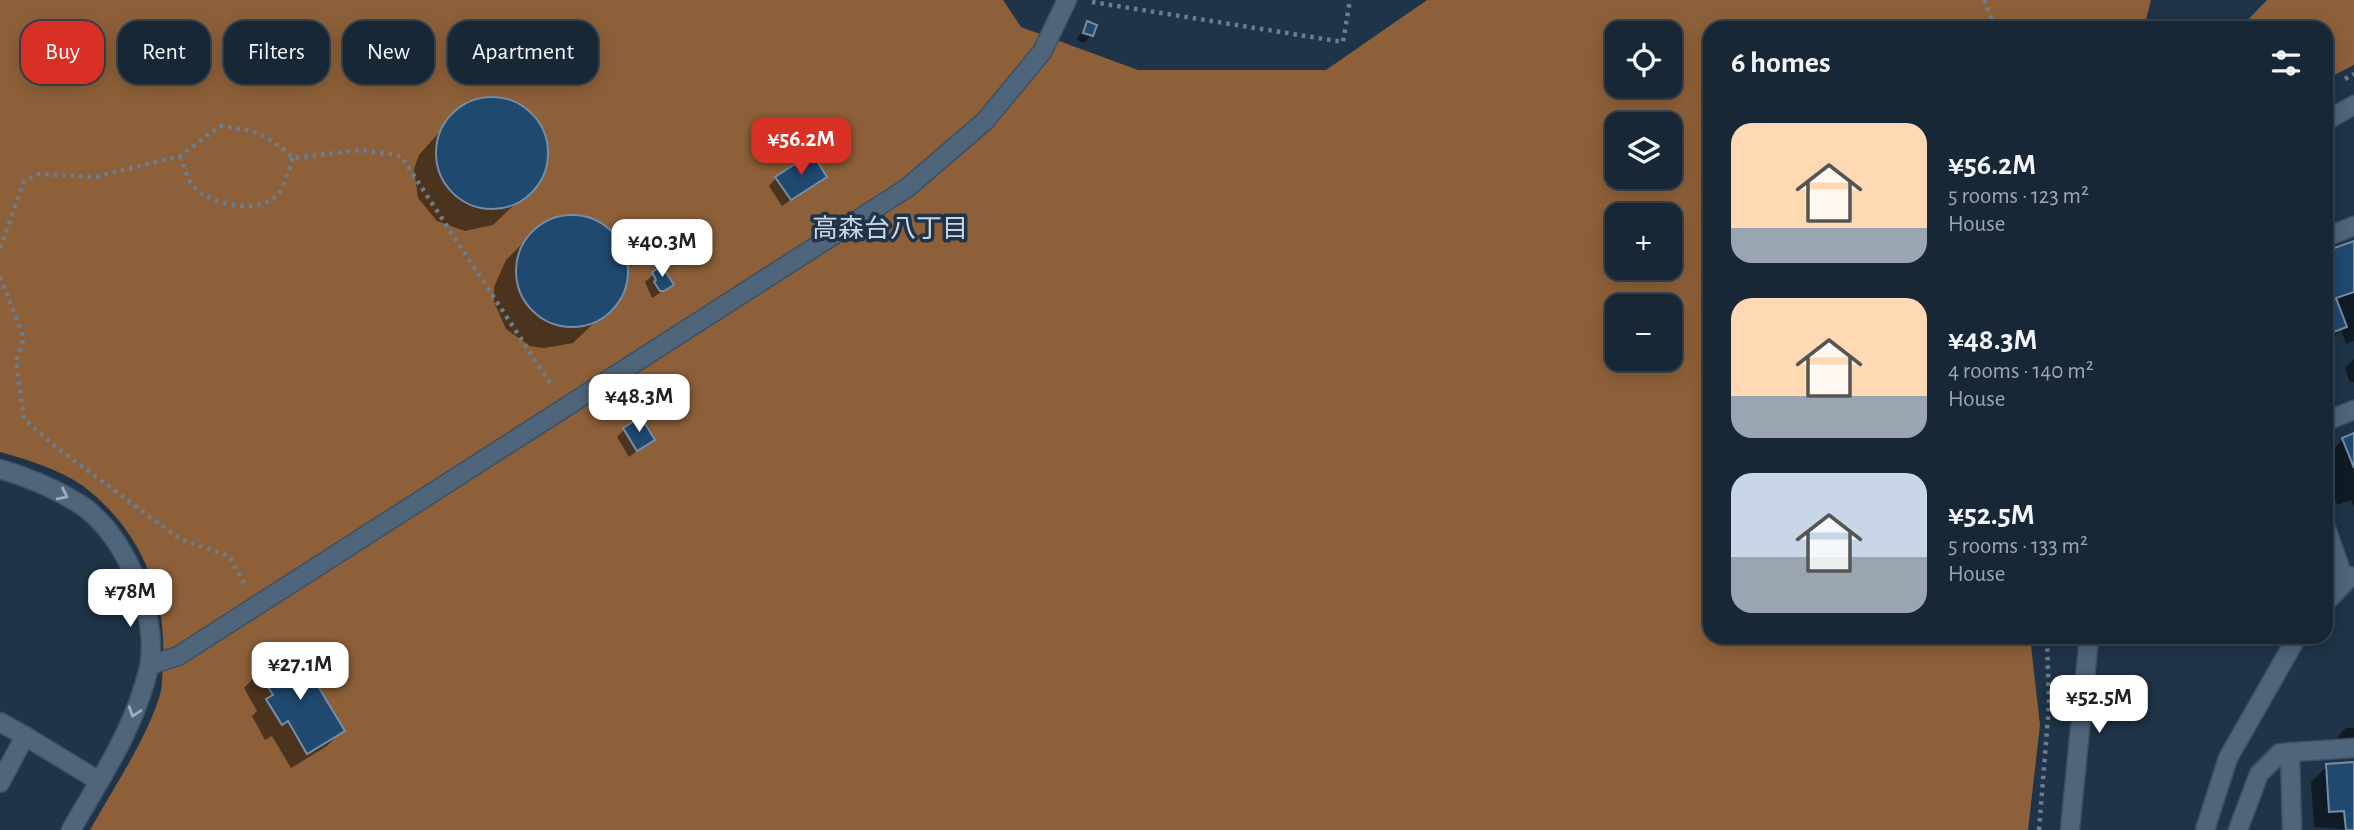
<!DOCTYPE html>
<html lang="en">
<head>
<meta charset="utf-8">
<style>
  body { margin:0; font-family:"Alegreya Sans","Noto Sans JP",sans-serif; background:#202f3e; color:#f1f3f6; height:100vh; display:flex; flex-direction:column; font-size:26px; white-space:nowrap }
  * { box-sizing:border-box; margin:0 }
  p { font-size:23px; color:#9ea5ad }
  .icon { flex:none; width:38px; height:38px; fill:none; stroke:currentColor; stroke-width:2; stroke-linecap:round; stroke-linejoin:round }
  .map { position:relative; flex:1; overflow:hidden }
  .drawer { position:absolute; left:1703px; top:21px; width:630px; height:623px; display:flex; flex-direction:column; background:#172736; border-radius:21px; box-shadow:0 4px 18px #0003,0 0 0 2px #364451 }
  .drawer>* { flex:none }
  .guide { position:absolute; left:21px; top:21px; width:665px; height:63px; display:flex; gap:14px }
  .controls { position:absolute; left:1605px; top:21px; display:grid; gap:14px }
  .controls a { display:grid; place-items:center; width:77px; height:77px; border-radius:14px; background:#172736; box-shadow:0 4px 18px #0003,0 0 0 2px #364451; font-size:35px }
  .price { position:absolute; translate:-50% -60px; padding:0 16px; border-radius:14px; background:#fff; color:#222; font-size:23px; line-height:46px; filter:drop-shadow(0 2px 4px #0008) }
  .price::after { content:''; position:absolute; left:50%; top:42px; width:21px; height:16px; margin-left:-10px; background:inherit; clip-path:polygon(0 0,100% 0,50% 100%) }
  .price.active { background:#d93025; color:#fff }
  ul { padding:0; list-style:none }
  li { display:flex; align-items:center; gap:21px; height:175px; padding:0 28px }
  li span { display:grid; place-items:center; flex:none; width:196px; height:140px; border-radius:21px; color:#555 }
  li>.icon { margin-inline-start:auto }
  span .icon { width:84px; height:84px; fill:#fffc; stroke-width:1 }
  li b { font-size:30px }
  h2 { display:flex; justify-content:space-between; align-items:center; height:84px; padding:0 28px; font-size:30px }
  .chip { padding:0 24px; border-radius:21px; background:#172736; box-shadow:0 4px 18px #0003,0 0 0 2px #364451; font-size:24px; line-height:63px }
  .chip.active { background:#d93025; color:#fff }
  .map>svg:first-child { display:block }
  .forest { fill:#8d6039; fill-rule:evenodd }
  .shadow { fill:#0007 }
  .building { fill:#1f496f; stroke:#758da6; stroke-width:2 }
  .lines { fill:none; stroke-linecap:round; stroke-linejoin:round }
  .lane-casing { stroke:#3d4f61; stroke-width:21 }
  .street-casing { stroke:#3d4f61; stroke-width:21 }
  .path { stroke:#6c7d8e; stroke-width:4.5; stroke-dasharray:3.5 5; stroke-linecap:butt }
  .lane { stroke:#4f657c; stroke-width:18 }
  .street { stroke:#4f657c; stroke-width:18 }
  .oneway { stroke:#9faebf }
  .labels { text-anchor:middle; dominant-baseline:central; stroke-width:7; stroke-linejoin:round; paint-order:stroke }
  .neighbourhood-label { font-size:26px; fill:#cad6e3; stroke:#1f3448 }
</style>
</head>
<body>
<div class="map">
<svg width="2354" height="830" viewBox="0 0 2354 830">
  <rect width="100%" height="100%" fill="#1f3448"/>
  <g class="forest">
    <path d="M0,0H1003L1021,27L1138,70H1326L1427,0H2151L2144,28H1710V637H2030L2040,725L2028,830H90C113,788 144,744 159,698C163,687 162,673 163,662C167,593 139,528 83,486C59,469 28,460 0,452ZM1617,33H1670V86H1617ZM1617,124H1670V177H1617ZM1617,215H1670V268H1617ZM1617,306H1670V359H1617Z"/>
    <path d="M2267,0H2354V65L2326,79V28H2240Z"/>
  </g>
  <g class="shadow">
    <path d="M1088,23L1091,35L1084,43L1076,40Z"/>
    <path d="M503,100L517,105L539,125L544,138L545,168L539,181L493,225L465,231L437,221L418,198L414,169L419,155L461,108L474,102Z"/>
    <path d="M825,176L782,206L769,186L776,178Z"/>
    <path d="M583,218L597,223L618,242L627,271L619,299L573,343L544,348L530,346L506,329L494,302V287L506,260L540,226L554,219Z"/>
    <path d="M2354,243V341L2346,344L2341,330L2326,346V253Z"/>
    <path d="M644,245L649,253L631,267L626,259Z"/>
    <path d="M661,268L672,285L652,298L645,282Z"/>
    <path d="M2354,359V382L2350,383L2345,368Z"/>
    <path d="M624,430L653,439L629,457L617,437Z"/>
    <path d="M2354,435V508L2351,500L2337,505L2326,476V457L2343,439Z"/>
    <path d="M259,672L343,730L327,746L291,768L272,736L265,740L252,716L257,711L244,688Z"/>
    <path d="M2346,728H2354V747L2338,748V736Z"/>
    <path d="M2354,764V830L2314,827L2311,782L2327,766Z"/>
  </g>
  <g class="building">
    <path d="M1087,21L1097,25L1093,36L1083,33Z"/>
    <circle cx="492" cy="153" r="56"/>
    <path d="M812,153L827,177L791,200L775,177Z"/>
    <circle cx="572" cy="271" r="56"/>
    <path d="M2354,241V292L2336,298L2347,327L2326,335V251Z"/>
    <path d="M645,242L651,254L639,261L633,250Z"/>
    <path d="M662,266L674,285L664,291H660L654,282L656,280L652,272Z"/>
    <path d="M641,417L655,440L637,451L623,428Z"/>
    <path d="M2354,433V468L2342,438Z"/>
    <path d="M295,648L345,731L307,754L288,721L282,725L266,699L273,695L258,671Z"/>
    <path d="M2354,762V830H2346L2344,811L2329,812L2326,764Z"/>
  </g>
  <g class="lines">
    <g class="lane-casing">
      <g id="lane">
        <path d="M2326,237L2354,226"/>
        <path d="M2326,421L2354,410"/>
        <path d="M2326,528L2345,582"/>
        <path d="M2326,602L2351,576"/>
        <path d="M150,665L178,656L907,188L985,121L1042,52L1067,0"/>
        <path d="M2290,752L2292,830"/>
        <path d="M2205,830L2228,758L2297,637"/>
        <path d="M2238,830L2259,774L2280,753L2354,748"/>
      </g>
    </g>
    <g class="street-casing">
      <g id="street">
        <path d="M2326,121L2354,105"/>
        <path d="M0,469C27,477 54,488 78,503C123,530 160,615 149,667C136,726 101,778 71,830"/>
        <path d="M0,722L25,736L0,783"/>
        <path d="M25,736L99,781"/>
        <path d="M2070,830L2089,637"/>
      </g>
    </g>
    <g class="path">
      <path d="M1984,0L1995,28"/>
      <path d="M1092,2L1343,42L1350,0"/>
      <path d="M2345,79L2354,74"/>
      <path d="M180,156C184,165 187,179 193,186C208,205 262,215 278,194C285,185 289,168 293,158"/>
      <path d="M0,248L24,182L38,174L95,177L180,156L220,126C255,130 267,134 293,158L361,150L401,156L552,386"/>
      <path d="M0,277L24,338L16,361L24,419L57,448L180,539L229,556L244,583"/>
      <path d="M2039,830L2049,705L2047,637"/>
    </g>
    <use href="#lane" class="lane"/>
    <use href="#street" class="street"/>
  </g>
  <defs><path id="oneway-chevron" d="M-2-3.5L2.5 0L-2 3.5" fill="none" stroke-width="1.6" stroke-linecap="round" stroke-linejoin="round" transform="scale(1.75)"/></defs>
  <g class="oneway">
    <use href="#oneway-chevron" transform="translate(63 495) rotate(26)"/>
    <use href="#oneway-chevron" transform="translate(134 712) rotate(108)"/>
  </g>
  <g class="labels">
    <g class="neighbourhood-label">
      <text x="890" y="229">高森台八丁目</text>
    </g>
  </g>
</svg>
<div class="controls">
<a><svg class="icon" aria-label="locate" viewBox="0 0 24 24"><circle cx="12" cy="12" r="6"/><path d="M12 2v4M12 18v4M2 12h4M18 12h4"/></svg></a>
<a><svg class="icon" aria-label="layers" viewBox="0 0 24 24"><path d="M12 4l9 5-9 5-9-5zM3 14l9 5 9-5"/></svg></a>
<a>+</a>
<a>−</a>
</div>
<b class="price active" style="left:801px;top:177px">¥56.2M</b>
<b class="price" style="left:662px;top:279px">¥40.3M</b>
<b class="price" style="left:639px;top:434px">¥48.3M</b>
<b class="price" style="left:130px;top:629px">¥78M</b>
<b class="price" style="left:300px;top:702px">¥27.1M</b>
<b class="price" style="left:2099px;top:735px">¥52.5M</b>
<div class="guide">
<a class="chip active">Buy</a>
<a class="chip">Rent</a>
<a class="chip">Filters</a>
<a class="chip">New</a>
<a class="chip">Apartment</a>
</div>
<section class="drawer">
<h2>6 homes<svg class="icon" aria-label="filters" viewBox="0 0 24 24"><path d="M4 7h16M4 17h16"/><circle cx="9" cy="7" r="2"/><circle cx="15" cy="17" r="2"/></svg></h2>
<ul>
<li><span style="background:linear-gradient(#ffd9b3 75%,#9aa5b1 0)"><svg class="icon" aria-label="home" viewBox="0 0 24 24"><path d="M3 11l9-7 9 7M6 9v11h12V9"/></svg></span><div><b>¥56.2M</b><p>5 rooms · 123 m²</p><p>House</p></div></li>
<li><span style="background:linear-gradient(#ffd9b3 70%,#9aa5b1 0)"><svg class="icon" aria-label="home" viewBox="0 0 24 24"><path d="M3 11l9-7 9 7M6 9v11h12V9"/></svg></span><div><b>¥48.3M</b><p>4 rooms · 140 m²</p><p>House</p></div></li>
<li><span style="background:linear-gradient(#c9d6e8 60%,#9aa5b1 0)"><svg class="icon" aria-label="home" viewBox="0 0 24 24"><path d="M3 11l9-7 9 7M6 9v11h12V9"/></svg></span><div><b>¥52.5M</b><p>5 rooms · 133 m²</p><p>House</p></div></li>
</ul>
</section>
</div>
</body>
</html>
